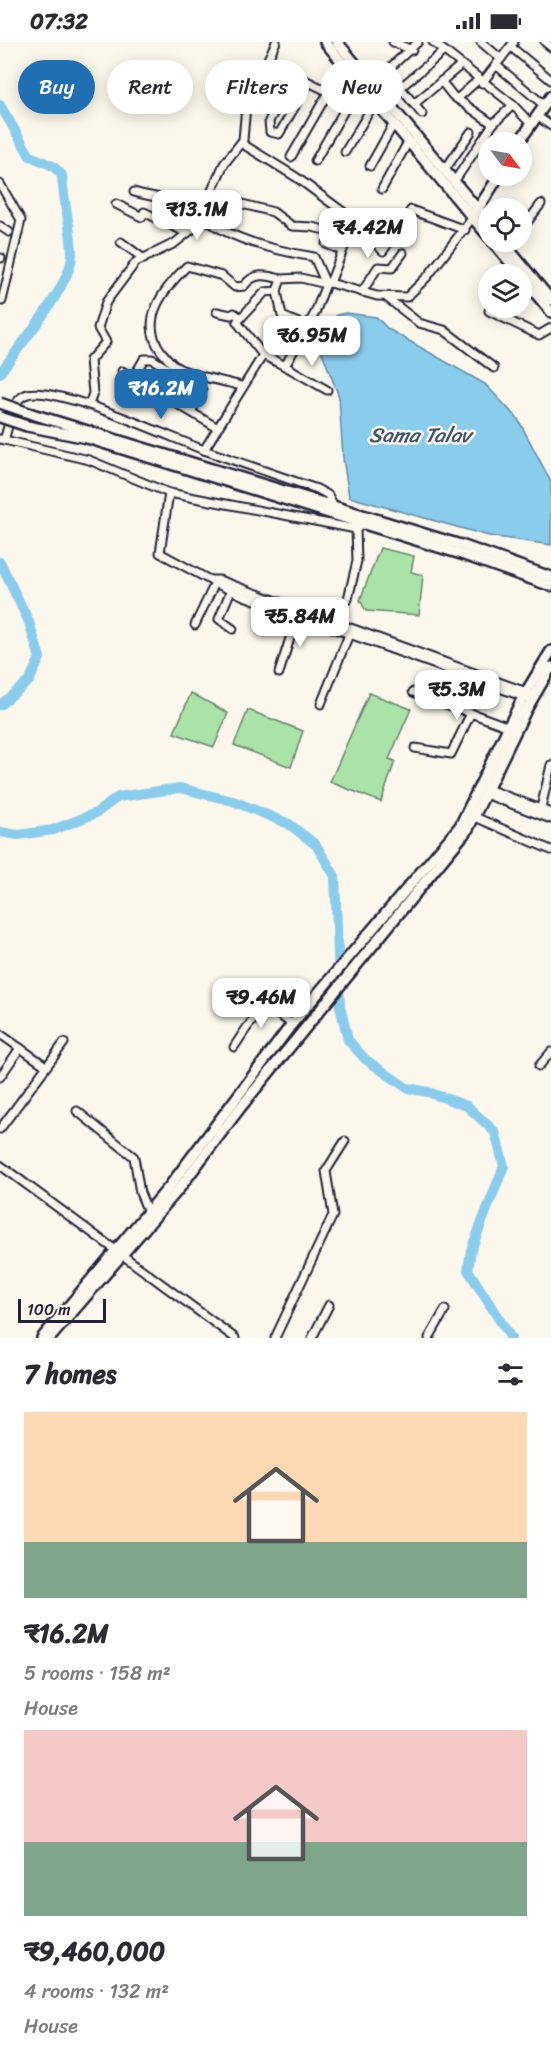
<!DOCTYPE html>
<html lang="en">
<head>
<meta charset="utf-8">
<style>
  body { margin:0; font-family:Sriracha,sans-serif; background:#f2f2f3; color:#2b2b33; height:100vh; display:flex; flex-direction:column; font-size:22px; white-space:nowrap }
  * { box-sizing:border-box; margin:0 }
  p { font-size:20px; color:#7c7c81 }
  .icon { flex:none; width:33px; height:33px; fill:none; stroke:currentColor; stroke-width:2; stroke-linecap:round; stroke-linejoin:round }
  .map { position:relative; height:1296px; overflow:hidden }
  .details { display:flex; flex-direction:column; background:#fff; flex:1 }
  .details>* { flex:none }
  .banner { position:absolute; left:18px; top:18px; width:516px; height:54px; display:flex; gap:12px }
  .needle { width:39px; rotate:122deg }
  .fabs { position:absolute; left:478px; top:90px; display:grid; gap:12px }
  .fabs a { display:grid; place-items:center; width:54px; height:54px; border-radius:50%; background:#fff; box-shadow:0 3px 15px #0003; font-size:30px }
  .scale { position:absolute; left:18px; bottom:15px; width:88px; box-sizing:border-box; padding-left:6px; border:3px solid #22223b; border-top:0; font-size:16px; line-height:21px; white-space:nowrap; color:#22223b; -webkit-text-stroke:4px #fbf7ec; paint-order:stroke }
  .price { position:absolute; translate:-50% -51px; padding:0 14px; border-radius:12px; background:#fff; color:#222; font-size:20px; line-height:39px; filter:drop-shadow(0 2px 3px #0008) }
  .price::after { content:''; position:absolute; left:50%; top:36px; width:18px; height:14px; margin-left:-9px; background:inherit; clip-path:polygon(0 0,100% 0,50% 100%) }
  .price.on { background:#1f6fb2; color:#fff }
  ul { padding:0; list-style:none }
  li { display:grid; align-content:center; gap:12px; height:318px; padding:0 24px }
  li span { display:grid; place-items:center; height:186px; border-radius:0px; color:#555 }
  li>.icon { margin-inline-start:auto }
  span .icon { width:108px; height:108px; fill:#fffc; stroke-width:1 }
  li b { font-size:26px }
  h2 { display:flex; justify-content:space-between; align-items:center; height:72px; padding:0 24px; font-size:26px }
  .chip { padding:0 21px; border-radius:27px; background:#fff; box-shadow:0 3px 15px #0003; font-size:21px; line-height:54px }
  .chip.on { background:#1f6fb2; color:#fff }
  .status { display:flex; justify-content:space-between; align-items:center; height:42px; padding:0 30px; background:#fff; direction:ltr }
  .status svg { height:16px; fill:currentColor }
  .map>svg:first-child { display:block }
  .green { fill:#aae3a7; stroke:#668271; stroke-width:1.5 }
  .water { fill:#8accec; stroke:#6088a5; stroke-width:1.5 }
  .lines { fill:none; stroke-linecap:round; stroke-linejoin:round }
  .river { stroke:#8accec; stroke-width:10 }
  .street-casing { stroke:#22223b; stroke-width:11 }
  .secondary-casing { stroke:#22223b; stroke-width:14 }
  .street { stroke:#fbf7ec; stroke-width:7 }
  .secondary { stroke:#fbf7ec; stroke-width:9 }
  .secondary-bridge-casing { stroke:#22223b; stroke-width:14; stroke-linecap:butt }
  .secondary-bridge { stroke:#fbf7ec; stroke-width:9 }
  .labels { text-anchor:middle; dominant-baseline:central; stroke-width:5; stroke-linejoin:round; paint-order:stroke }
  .water-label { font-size:21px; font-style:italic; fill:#415570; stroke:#fbf7ec }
</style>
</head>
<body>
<div class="status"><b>07:32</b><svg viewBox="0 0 49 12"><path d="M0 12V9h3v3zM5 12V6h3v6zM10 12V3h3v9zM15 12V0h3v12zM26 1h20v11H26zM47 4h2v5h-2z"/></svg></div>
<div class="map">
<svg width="551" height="1296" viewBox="0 0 551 1296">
  <rect width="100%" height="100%" fill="#fbf7ec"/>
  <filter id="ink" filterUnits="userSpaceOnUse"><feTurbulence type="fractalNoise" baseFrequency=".0167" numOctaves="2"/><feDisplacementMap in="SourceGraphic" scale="12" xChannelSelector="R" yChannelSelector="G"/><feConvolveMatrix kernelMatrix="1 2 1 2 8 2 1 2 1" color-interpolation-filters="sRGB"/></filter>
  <g filter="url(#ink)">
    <g class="green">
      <path d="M380,506L414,514L411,530L423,533L419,573L366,569L360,558Z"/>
      <path d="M191,651L228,671L214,705L174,691Z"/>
      <path d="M369,651L411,667L389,717L395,719L381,760L330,740Z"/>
      <path d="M248,668L303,689L291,725L234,703Z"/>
    </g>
    <path class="water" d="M346,271L376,275L388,287L485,342L518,377L551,440V503L489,494L349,455L343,416L339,355L320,305L337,273Z"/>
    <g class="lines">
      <g class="river">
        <path d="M0,63L30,114L53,124L62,133C63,159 71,184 72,210C74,241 19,304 0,331"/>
        <path d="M0,520L29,580L40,616L29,639L0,663"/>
        <path d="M0,790L18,793L53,788L96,771L118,755L180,746L233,759L289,782L316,803L335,834L340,964L348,998L365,1017L407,1046L428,1050L467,1064L495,1090L504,1124L471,1208L468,1228L511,1296"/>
      </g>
      <g class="street-casing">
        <g id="street">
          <path d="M393,0L412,8"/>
          <path d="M433,0L513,63L531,82"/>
          <path d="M481,0L501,17"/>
          <path d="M545,0L551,5"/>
          <path d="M511,5L551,38"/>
          <path d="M496,23L545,64"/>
          <path d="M387,29L422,72"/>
          <path d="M441,39L453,54L493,82"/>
          <path d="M309,40L279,92L270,90L269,79L292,38L297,34L349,60"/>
          <path d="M482,41L514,0"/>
          <path d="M372,42L418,0"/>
          <path d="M401,45L444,9"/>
          <path d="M457,57L478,38"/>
          <path d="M414,62L461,23"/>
          <path d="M537,74L551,84"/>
          <path d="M241,101L296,135L350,175L383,209L411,168L465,188"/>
          <path d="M345,110L375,60"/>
          <path d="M291,115L329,49"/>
          <path d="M315,119L349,60L363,45"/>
          <path d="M370,124L393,83"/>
          <path d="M444,129L471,90"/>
          <path d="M454,140L493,82L513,63"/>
          <path d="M0,142L21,178L2,259"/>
          <path d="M382,147L408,100"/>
          <path d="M134,150C158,157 179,158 203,164"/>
          <path d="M208,153L273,170L292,184L312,185L372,199"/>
          <path d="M116,162L142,175L144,170L187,191"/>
          <path d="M199,171C225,197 278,209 314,215L326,242L315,271L285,324L263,313L237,280L265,250L277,249L281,237L301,236L326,242L330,241L377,254L407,255L428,234L473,175"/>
          <path d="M0,184L9,190"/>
          <path d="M522,187L541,162"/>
          <path d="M121,200L144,217"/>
          <path d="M326,202L341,208"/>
          <path d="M0,216H1"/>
          <path d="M330,241L348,195"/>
          <path d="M277,249L282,274L308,285"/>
          <path d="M362,250L378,225L392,226L403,211"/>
          <path d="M386,255L419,281L444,288L494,326"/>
          <path d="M489,269L539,293L551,286"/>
          <path d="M217,270L231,273L234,271L241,276"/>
          <path d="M285,324L327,348"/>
          <path d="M122,329L216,385"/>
          <path d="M133,336L144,317H152L202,348L192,368"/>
          <path d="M241,344C221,338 196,335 178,326C171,322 166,315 161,309C138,278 164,247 187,224L222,234L235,245L244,244C254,230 266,233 281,237"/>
          <path d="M89,363L93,351L90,318L106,300L98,286L106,260L136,220L175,201L195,185L224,122L243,98L246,64L276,0"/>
          <path d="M0,397L89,418L169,451L356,487L362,483"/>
          <path d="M4,398C9,385 11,359 25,353C50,340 172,396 204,408C241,421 279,434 317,447L328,453L335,466"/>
          <path d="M204,408L263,313"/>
          <path d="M169,451L160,511L217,542L244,554L527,656"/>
          <path d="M210,538H219L529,651"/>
          <path d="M231,548L219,577L233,587"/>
          <path d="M326,579L348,557L357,519L356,487"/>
          <path d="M195,583L215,541"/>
          <path d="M279,631L297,574"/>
          <path d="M413,650L509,685"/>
          <path d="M321,662L350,590"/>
          <path d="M415,706L451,712L471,671"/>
          <path d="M488,747L551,771"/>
          <path d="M485,752L551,777"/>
          <path d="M540,770L551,723"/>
          <path d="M475,775L551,808"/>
          <path d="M0,992L46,1024"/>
          <path d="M234,1005C245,989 252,973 271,967L292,982"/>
          <path d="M539,1024L551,1010"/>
          <path d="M0,1035L20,1006"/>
          <path d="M77,1069L134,1115L140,1151L148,1170"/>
          <path d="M0,1087L64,1001"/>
          <path d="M0,1123L235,1296"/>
          <path d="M275,1296L333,1173L326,1129L345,1099"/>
          <path d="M312,1296L329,1263"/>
          <path d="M429,1296L445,1268"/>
        </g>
      </g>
      <g class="secondary-casing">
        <g id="secondary">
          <path d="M325,0L489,195"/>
          <path d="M337,0L489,181"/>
          <path d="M519,100L551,54"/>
          <path d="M476,170L499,134"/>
          <path d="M493,200L520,232"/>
          <path d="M503,200L551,258"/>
          <path d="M522,235L551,270"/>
          <path d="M32,372L464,504L551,535"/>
          <path d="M27,384L87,396L461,512L551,544"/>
          <path d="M42,1296L169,1145L292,982L460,784L523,655L551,609"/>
          <path d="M50,1296L178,1148L240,1066L468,787L526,668L551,625"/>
        </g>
      </g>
      <use href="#street" class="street"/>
      <use href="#secondary" class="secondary"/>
      <g class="secondary-bridge-casing">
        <g id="secondary-bridge">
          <path d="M0,361L32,372"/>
          <path d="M0,375L27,384"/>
        </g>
      </g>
      <use href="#secondary-bridge" class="secondary-bridge"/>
    </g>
  </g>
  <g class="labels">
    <g class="water-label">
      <text x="420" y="393">Sama Talav</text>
    </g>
  </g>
</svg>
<div class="fabs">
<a><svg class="needle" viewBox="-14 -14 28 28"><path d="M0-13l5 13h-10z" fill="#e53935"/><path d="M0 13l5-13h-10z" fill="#7c7c81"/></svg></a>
<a><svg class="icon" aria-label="locate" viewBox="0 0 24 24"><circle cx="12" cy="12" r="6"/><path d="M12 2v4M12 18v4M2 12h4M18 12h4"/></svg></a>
<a><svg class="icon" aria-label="layers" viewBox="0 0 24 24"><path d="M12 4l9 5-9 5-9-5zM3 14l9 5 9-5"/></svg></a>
</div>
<div class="scale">100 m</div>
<b class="price" style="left:197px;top:199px">₹13.1M</b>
<b class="price" style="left:368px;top:217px">₹4.42M</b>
<b class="price" style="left:312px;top:325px">₹6.95M</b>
<b class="price on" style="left:161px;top:378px">₹16.2M</b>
<b class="price" style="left:300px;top:606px">₹5.84M</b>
<b class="price" style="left:457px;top:679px">₹5.3M</b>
<b class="price" style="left:261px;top:987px">₹9.46M</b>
<div class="banner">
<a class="chip on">Buy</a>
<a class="chip">Rent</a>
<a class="chip">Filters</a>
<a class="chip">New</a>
</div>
</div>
<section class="details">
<h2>7 homes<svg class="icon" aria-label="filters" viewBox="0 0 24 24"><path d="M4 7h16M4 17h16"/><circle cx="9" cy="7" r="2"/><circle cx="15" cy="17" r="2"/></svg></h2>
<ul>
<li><span style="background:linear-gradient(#ffd9b3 70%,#7fa58c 0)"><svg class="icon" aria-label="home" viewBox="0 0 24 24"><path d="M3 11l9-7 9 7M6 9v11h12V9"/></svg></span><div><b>₹16.2M</b><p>5 rooms · 158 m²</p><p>House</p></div></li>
<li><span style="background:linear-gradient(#f6c9c9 60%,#7fa58c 0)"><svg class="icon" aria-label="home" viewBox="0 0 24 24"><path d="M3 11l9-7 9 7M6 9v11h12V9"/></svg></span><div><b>₹9,460,000</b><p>4 rooms · 132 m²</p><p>House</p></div></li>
</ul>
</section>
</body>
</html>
